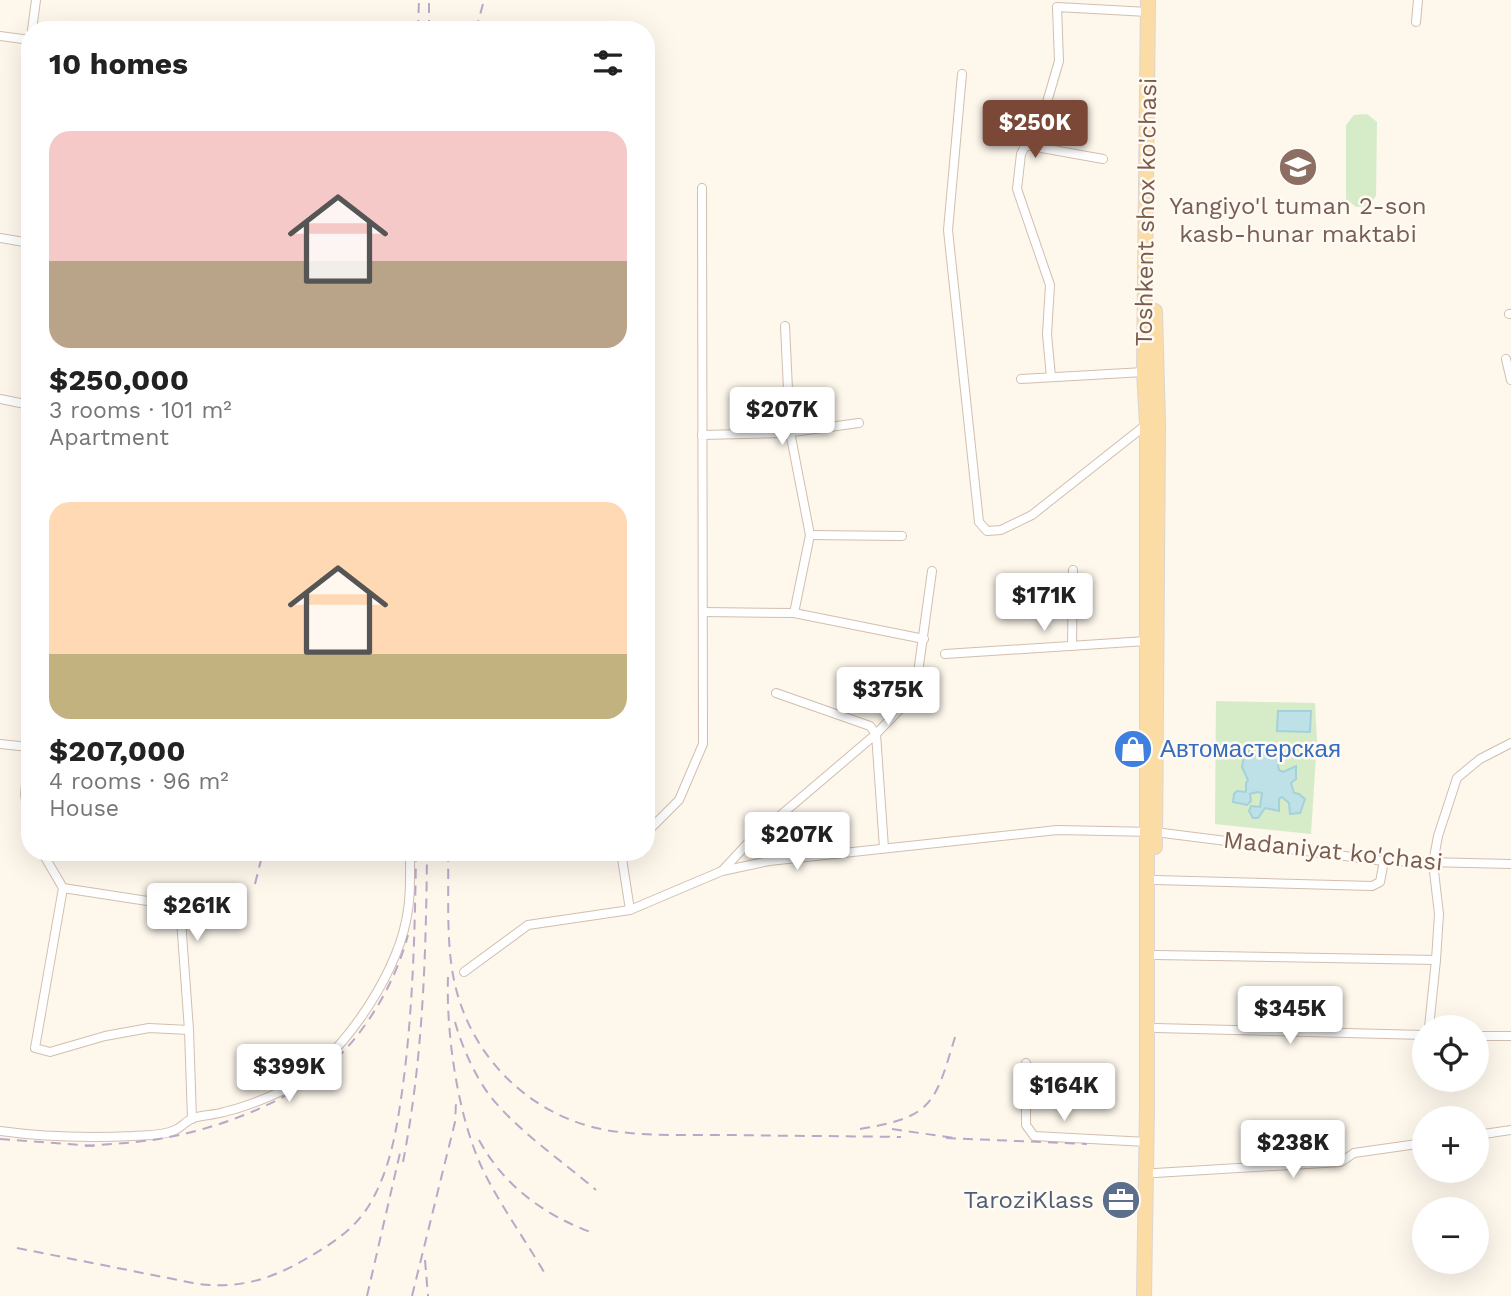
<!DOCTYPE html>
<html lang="en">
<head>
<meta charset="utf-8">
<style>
  body { margin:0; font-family:"Work Sans",sans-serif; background:#f6f6f6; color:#222; height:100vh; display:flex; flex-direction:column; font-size:26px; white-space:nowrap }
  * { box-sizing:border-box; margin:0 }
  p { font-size:23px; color:#767676 }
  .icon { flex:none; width:38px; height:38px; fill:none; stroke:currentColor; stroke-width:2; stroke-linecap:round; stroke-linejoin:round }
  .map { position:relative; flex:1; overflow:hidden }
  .side { position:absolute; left:21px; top:21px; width:634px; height:840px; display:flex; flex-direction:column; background:#fff; border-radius:28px; box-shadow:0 7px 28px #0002 }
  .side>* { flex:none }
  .fabs { position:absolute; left:1412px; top:1015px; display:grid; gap:14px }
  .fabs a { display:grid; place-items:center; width:77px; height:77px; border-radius:50%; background:#fff; box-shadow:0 7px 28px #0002; font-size:35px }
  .price { position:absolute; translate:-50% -60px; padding:0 16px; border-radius:7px; background:#fff; color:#222; font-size:23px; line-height:46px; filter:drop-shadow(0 2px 4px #0008) }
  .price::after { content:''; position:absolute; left:50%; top:42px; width:21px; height:16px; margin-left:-10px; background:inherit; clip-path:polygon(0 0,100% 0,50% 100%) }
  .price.current { background:#7b4737; color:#fff }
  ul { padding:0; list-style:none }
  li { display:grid; align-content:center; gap:14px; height:371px; padding:0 28px }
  li span { display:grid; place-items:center; height:217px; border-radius:21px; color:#555 }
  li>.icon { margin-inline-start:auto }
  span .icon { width:126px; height:126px; fill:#fffc; stroke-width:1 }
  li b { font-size:30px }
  h2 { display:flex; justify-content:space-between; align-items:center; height:84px; padding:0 28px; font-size:30px }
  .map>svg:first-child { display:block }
  .green { fill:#d6ecc9 }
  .water { fill:#bee1e8; stroke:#a4d1da; stroke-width:2 }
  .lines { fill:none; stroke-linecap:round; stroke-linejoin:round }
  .minor-casing { stroke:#d1bfb0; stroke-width:10 }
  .primary-casing { stroke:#dcd5d1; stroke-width:16 }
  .minor { stroke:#fff; stroke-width:8 }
  .primary { stroke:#fbdca4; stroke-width:14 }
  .rail { stroke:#baa8c9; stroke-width:2; stroke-dasharray:10 7; stroke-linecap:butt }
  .labels { text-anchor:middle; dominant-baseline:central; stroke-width:5; stroke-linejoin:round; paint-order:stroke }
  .education-label { font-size:24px; fill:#785e54; stroke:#fffaf3 }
  .street-label { font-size:24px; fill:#7a5d4d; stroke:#fffaf3 }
  .shop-label { font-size:24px; fill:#366cbe; stroke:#fffaf3; text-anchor:start }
  .service-label { font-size:24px; fill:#4e5e75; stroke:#fffaf3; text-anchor:end }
</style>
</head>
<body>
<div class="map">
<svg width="1511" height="1296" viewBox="0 0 1511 1296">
  <rect width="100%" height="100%" fill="#fdf7ec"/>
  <g class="green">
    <path d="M1367,114L1377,122L1376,196L1368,206L1356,207L1346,199V125L1354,115Z"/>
    <path d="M1216,701L1315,703L1317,741L1311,834L1215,824Z"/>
  </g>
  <g class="water">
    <path d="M1278,711H1311L1310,732L1277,731Z"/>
    <path d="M1269,744C1278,745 1282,750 1282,759L1278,765L1279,770L1283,772L1296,766V779L1291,783L1294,793L1299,794L1305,799L1300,813L1290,814L1289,803L1282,797L1279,799V811L1265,808L1258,818H1253L1249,811L1251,806L1260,807L1262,793L1257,792L1250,794L1251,801L1247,805L1233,802L1234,794L1237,791L1246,792V783L1248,780L1242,767L1244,756L1250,751L1256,754C1261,752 1262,746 1269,744Z"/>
  </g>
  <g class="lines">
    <g class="minor-casing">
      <g id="minor">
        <path d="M1416,22L1418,0"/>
        <path d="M32,30L36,0"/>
        <path d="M0,36L30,40"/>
        <path d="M962,74L948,230L979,522L987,531L1001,530L1032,515L1147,424"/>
        <path d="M1025,145L1103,159"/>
        <path d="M0,238L30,243"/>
        <path d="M1509,314H1511"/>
        <path d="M785,326L790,432L810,535L794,613"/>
        <path d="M1506,359L1511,380"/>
        <path d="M1051,377L1047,334L1050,285L1017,189L1021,154L1045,109L1059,61L1057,7L1148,12"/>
        <path d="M1021,379L1144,372"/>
        <path d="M0,399L30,405"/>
        <path d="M702,435L785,433L859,423"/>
        <path d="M810,535L902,536"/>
        <path d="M703,612L794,613L924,639"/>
        <path d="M1072,646L1073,570"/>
        <path d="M945,654L1146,641"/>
        <path d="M776,693L870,726L876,734L884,848"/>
        <path d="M30,740L25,794L30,832"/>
        <path d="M0,744L29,747"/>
        <path d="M646,833L679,800L703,744L702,188"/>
        <path d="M42,852L63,888L35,1048L50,1052L105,1036L149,1028L189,1030"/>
        <path d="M621,852L630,910"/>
        <path d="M722,871L748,843L876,734L903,706L917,680L932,571"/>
        <path d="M1155,880L1372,886L1380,882L1384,861"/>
        <path d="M63,888L180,906L189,1030L192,1119"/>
        <path d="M1156,955L1436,960L1439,914L1433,863L1438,836L1457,778L1480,759L1511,743"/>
        <path d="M464,972L528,925L630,910L722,871L769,861L1057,830L1155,832L1384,861L1511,864"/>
        <path d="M1429,1027L1436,960"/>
        <path d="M1156,1028L1424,1035"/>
        <path d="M1477,1036H1511"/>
        <path d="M1026,1063V1125L1034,1136L1147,1142"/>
        <path d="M0,1131C44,1137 88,1138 133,1136C147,1135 162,1136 175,1130C182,1127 186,1121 193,1118C203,1115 214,1115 224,1112C245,1107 265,1099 284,1090C337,1065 395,978 406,921C411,899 410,875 410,852"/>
        <path d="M1477,1135L1511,1130"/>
        <path d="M1155,1173L1341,1162L1354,1153L1424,1143"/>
      </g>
    </g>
    <g class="primary-casing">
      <g id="primary">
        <path d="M1155,311L1158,424L1155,847"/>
        <path d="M1144,1296L1147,1107V424L1144,372L1148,0"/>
      </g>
    </g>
    <use href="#minor" class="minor"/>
    <use href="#primary" class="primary"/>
    <g class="rail">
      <path d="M418,30L419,0"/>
      <path d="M429,30V3"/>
      <path d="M476,30L484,0"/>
      <path d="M448,852C449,891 446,937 453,975C468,1058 534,1122 619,1132C655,1136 693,1135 730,1135C787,1136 844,1136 901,1137"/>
      <path d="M255,884L263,852"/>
      <path d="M448,977C446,1035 458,1118 483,1170C500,1205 524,1238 544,1272"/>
      <path d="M455,1022C462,1047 475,1076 490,1096C519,1132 561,1160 596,1190"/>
      <path d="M860,1129C935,1117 935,1102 956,1034"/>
      <path d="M892,1129L954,1138"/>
      <path d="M946,1138L1087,1144"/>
      <path d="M0,1139L94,1146"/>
      <path d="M479,1140C504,1186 544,1215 593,1233"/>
      <path d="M85,1146C109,1144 134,1143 159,1139C211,1130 268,1110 312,1079C358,1047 394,988 408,935"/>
      <path d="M403,1162C423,1059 426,957 427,852"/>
      <path d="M17,1248L193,1283C233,1290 268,1281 304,1260C328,1246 353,1231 368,1207C391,1170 397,1127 403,1085C413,1008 415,930 416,852"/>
      <path d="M425,1260L428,1296"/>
      <path d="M367,1296L400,1153"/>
      <path d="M412,1296L455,1122L456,1103"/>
    </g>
  </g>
  <defs>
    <g id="university-disc" transform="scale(2.0125)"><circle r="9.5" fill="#8d6e63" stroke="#fffaf3"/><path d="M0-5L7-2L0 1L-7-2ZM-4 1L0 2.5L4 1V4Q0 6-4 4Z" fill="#fff"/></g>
    <g id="shop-disc" transform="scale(2.0125)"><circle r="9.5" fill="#3f7fe0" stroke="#fffaf3"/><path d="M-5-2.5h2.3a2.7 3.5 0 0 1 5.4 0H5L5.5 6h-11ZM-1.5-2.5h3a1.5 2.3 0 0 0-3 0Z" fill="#fff"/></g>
    <g id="office-disc" transform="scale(2.0125)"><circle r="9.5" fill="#5c6f8a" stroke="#fffaf3"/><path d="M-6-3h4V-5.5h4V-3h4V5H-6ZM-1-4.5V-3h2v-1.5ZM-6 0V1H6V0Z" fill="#fff"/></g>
  </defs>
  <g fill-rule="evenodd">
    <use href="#university-disc" x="1298" y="167"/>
    <use href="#shop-disc" x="1133" y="749"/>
    <use href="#office-disc" x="1121" y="1200"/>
  </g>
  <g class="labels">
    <g class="education-label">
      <text x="1298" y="206">Yangiyo'l tuman 2-son<tspan x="1298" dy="28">kasb-hunar maktabi</tspan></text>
    </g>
    <g class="street-label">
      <text transform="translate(1146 212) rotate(-89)">Toshkent shox ko'chasi</text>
      <text transform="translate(1333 851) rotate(6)">Madaniyat ko'chasi</text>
    </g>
    <g class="shop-label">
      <text x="1160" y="749">Автомастерская</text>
    </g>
    <g class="service-label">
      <text x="1094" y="1200">TaroziKlass</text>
    </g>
  </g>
</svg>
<div class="fabs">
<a><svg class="icon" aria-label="locate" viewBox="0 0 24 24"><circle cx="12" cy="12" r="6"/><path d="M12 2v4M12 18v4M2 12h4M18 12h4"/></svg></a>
<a>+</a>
<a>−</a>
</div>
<b class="price current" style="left:1035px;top:160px">$250K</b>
<b class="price" style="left:782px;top:447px">$207K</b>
<b class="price" style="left:1044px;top:633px">$171K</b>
<b class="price" style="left:888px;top:727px">$375K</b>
<b class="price" style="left:797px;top:872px">$207K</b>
<b class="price" style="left:197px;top:943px">$261K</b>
<b class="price" style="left:1290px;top:1046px">$345K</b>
<b class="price" style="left:289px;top:1104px">$399K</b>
<b class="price" style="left:1064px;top:1123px">$164K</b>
<b class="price" style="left:1293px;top:1180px">$238K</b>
<section class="side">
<h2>10 homes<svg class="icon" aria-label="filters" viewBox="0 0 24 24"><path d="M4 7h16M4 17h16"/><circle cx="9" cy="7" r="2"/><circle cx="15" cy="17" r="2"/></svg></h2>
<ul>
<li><span style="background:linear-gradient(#f6c9c9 60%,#b9a48a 0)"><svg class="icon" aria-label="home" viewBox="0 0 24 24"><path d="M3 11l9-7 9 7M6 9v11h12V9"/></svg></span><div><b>$250,000</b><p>3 rooms · 101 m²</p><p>Apartment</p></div></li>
<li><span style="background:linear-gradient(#ffd9b3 70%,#c2b280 0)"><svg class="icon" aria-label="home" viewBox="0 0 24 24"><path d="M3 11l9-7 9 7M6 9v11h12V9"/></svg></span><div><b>$207,000</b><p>4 rooms · 96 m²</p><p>House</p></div></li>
</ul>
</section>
</div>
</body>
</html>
